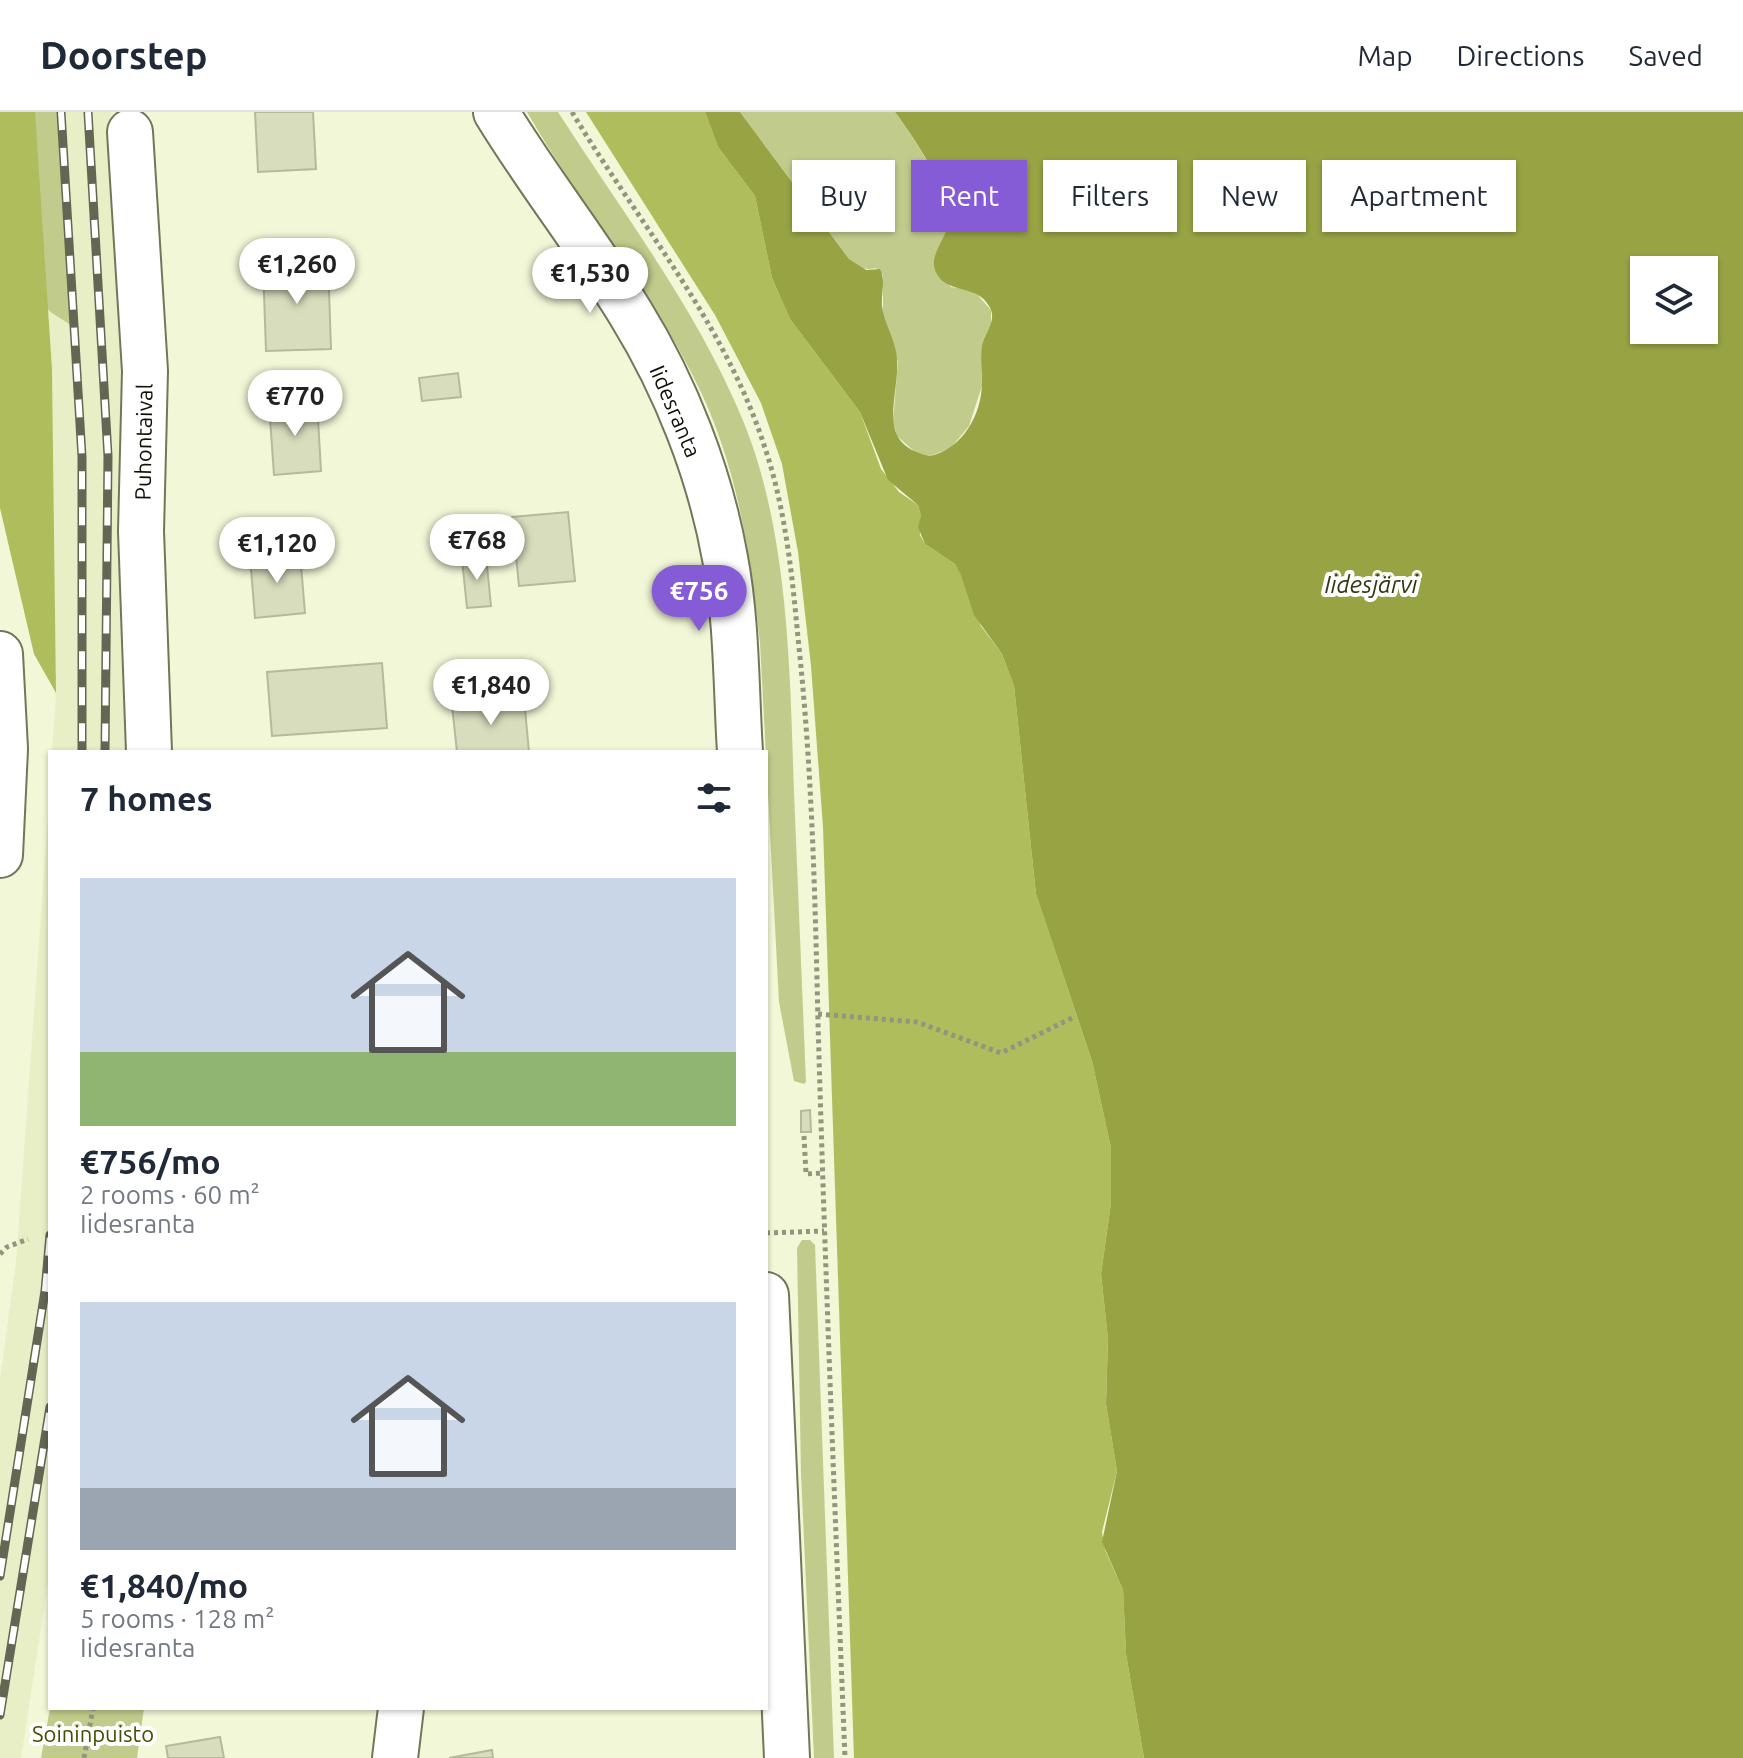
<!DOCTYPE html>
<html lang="en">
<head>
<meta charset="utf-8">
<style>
  body { margin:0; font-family:Ubuntu,sans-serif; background:#f2f2f3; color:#1f2937; height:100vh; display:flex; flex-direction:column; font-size:30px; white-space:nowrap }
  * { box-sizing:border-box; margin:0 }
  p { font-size:26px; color:#747a83 }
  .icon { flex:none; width:44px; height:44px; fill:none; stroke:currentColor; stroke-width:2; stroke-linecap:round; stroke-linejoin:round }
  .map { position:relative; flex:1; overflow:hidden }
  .side { position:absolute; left:48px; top:638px; width:720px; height:960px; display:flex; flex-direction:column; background:#fff; border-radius:0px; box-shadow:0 2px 6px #0004 }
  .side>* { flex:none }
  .guide { position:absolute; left:792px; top:48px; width:760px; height:72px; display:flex; gap:16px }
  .buttons { position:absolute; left:1630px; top:144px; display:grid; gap:16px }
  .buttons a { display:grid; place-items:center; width:88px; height:88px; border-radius:0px; background:#fff; box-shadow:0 2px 6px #0004; font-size:40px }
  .price { position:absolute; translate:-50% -68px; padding:0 18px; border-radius:28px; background:#fff; color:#222; font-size:26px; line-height:52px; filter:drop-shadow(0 2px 4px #0008) }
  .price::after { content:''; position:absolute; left:50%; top:48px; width:24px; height:18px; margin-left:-12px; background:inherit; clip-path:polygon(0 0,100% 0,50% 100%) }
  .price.current { background:#865cd6; color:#fff }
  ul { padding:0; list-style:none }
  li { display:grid; align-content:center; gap:16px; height:424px; padding:0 32px }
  li span { display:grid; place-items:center; height:248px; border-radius:0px; color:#555 }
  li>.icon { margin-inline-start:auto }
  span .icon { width:144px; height:144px; fill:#fffc; stroke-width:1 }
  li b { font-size:34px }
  h2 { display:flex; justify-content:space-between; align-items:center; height:96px; padding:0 32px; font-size:34px }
  .pill { padding:0 28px; border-radius:0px; background:#fff; box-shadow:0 2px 6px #0004; font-size:28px; line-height:72px }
  .pill.current { background:#865cd6; color:#fff }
  header { display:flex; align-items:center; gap:48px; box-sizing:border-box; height:112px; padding:0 40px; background:#fff; border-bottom:2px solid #e0e1e3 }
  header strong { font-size:38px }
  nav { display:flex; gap:44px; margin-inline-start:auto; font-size:28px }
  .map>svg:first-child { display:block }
  .built { fill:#e8efc7 }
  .green { fill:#c1cc8c }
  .forest { fill:#afbd5d }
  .water { fill:#98a444; fill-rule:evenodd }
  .building { fill:#d7ddbd; stroke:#b4ba9b; stroke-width:2 }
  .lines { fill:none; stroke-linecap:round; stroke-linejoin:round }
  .minor-casing { stroke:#72775a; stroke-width:48 }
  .tertiary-casing { stroke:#72775a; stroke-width:48 }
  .secondary-casing { stroke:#72775a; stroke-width:48 }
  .path { stroke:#91967f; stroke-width:5; stroke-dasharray:4 4; stroke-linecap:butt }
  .minor { stroke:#fff; stroke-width:44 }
  .tertiary { stroke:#fff; stroke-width:44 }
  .secondary { stroke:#fff; stroke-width:44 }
  .rail-casing { stroke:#626653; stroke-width:9 }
  .rail { stroke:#fff; stroke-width:6; stroke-dasharray:18; stroke-linecap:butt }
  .labels { text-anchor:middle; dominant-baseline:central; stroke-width:8; stroke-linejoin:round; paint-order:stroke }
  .street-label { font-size:22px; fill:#0f1106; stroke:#fff }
  .park-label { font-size:22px; fill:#464e01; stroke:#fff }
  .water-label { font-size:24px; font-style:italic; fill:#32370e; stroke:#fff }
</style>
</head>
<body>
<header>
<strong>Doorstep</strong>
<nav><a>Map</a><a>Directions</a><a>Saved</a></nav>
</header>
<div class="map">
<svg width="1743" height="1646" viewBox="0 0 1743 1646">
  <rect width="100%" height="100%" fill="#f1f7d7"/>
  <g class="built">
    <path d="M35,0H111L127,339L131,640H52L56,581L52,257Z"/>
    <path d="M50,676V1458L21,1646H0V1267L16,1150Z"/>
  </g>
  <g class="green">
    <path d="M15,0H61L77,217L52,201L23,175Z"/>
    <path d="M527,0H558C622,100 699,200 744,311C789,422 790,562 794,680C798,777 802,873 806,970L804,972L794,969L779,890L760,531C750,438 736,346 692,262C645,170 578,89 527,0Z"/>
    <path d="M740,0H895C912,24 948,76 949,105C949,122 937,137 934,153L951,175L973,178L991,198V212L981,242L982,274L969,314L951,336L930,344L916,341L897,324L893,309L898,250L883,204V163L876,156C863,159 858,155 849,147Z"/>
    <path d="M802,1128H810L815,1133L834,1646H814L801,1362L797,1136Z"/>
    <path d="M50,1596H144L137,1646H41Z"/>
  </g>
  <g class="forest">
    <path d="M0,0H35L52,257L56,581L34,542L0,396Z"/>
    <path d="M586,0H705L718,35L755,84L772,166L790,207L860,300L881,357L899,380L918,393L921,404L920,423L925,432L955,452L962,463L981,514L1002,542L1014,574L1036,782L1092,949L1111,1036V1091L1101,1162L1108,1227L1106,1292L1117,1359L1102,1420L1105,1438L1123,1478L1126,1542L1144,1646H854L823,715L811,554L798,440L782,352L761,291L715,203Z"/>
  </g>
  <path class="water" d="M705,0H740L849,147L866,158L880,157C886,168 881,181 882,194C884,212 896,228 897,247C900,285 873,333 930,344C962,337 982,303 982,270C982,258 980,246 982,234C985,220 998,208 989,194C976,170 940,184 934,154C932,139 948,124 949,108C951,80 912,23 895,0H1743V1646H1144L1126,1542L1123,1478L1102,1430L1117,1359L1106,1292L1108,1227L1101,1162L1111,1091V1036L1092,949L1036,782L1014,574L1002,542L974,503L961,463L955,452L925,432L918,415L921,404L918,393L888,368L860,300L790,207L772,166L755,84L718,35ZM1644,158H1704V218H1644Z"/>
  <g class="building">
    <path d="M255,0H313L316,57L258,60Z"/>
    <path d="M328,149L331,237L266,239L263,152Z"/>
    <path d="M458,261L461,285L422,289L419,266Z"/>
    <path d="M317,289L321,359L274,363L269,292Z"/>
    <path d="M568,400L575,469L519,474L512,405Z"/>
    <path d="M300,441L305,501L255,506L250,445Z"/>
    <path d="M486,444L491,494L467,496L462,447Z"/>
    <path d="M382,551L387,616L272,624L267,560Z"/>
    <path d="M524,586L529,640H457L452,593Z"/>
    <path d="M810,998L811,1020H801V999Z"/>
    <path d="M220,1625L224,1646H168L166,1634Z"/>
    <path d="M492,1638L493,1646H449Z"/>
  </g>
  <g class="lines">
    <g class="minor-casing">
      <g id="minor">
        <path d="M130,20L145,259L141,419L149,640"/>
        <path d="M395,1646L401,1596"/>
      </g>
    </g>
    <g class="tertiary-casing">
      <path id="tertiary" d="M0,542L5,637L0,743"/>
    </g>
    <g class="secondary-casing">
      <g id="secondary">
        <path d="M496,0C538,69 589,133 631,202C676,275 710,362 725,446C737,509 736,576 740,640"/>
        <path d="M766,1183L787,1646"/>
      </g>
    </g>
    <g class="path">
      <path d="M572,0C637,109 724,210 764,333C785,394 792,461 798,526C812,654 815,782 818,910C825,1156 835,1401 845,1646"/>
      <path d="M818,902L917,910L1001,941L1072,906"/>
      <path d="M804,1024L806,1062L822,1061"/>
      <path d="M766,1121L824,1119"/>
      <path d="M0,1142L7,1135L28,1127"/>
      <path d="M84,1646L93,1596"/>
    </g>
    <use href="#minor" class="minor"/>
    <use href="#tertiary" class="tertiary"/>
    <use href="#secondary" class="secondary"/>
    <g class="rail-casing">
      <g id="rail">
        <path d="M61,0L82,345V640"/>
        <path d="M88,0L108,344L105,640"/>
        <path d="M0,1464L45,1179L50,1123"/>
        <path d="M0,1603L50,1295"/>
      </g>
    </g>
    <use href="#rail" class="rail"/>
  </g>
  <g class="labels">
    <g class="street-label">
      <text transform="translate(676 299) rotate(67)">Iidesranta</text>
      <text transform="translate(143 330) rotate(-89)">Puhontaival</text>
    </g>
    <g class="park-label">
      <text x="93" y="1621">Soininpuisto</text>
    </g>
    <g class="water-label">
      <text x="1371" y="472">Iidesjärvi</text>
    </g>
  </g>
</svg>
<div class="buttons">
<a><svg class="icon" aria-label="layers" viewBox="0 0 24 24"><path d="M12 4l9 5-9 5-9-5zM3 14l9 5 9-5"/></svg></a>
</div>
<b class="price" style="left:297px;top:194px">€1,260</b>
<b class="price" style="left:590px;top:203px">€1,530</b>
<b class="price" style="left:295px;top:326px">€770</b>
<b class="price" style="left:477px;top:470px">€768</b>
<b class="price" style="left:277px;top:473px">€1,120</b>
<b class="price current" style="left:699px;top:521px">€756</b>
<b class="price" style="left:491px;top:615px">€1,840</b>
<div class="guide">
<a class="pill">Buy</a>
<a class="pill current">Rent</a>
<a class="pill">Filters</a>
<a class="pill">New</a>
<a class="pill">Apartment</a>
</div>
<section class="side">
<h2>7 homes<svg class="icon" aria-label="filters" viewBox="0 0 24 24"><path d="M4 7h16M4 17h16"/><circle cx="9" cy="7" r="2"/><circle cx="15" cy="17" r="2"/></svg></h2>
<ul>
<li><span style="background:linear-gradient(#c9d6e8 70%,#8fb573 0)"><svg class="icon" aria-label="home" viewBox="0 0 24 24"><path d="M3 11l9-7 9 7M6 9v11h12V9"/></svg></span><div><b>€756/mo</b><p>2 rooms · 60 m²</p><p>Iidesranta</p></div></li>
<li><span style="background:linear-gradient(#c9d6e8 75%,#9aa5b1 0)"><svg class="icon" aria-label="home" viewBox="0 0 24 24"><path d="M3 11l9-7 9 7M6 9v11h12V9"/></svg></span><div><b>€1,840/mo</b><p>5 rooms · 128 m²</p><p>Iidesranta</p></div></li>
</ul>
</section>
</div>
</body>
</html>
